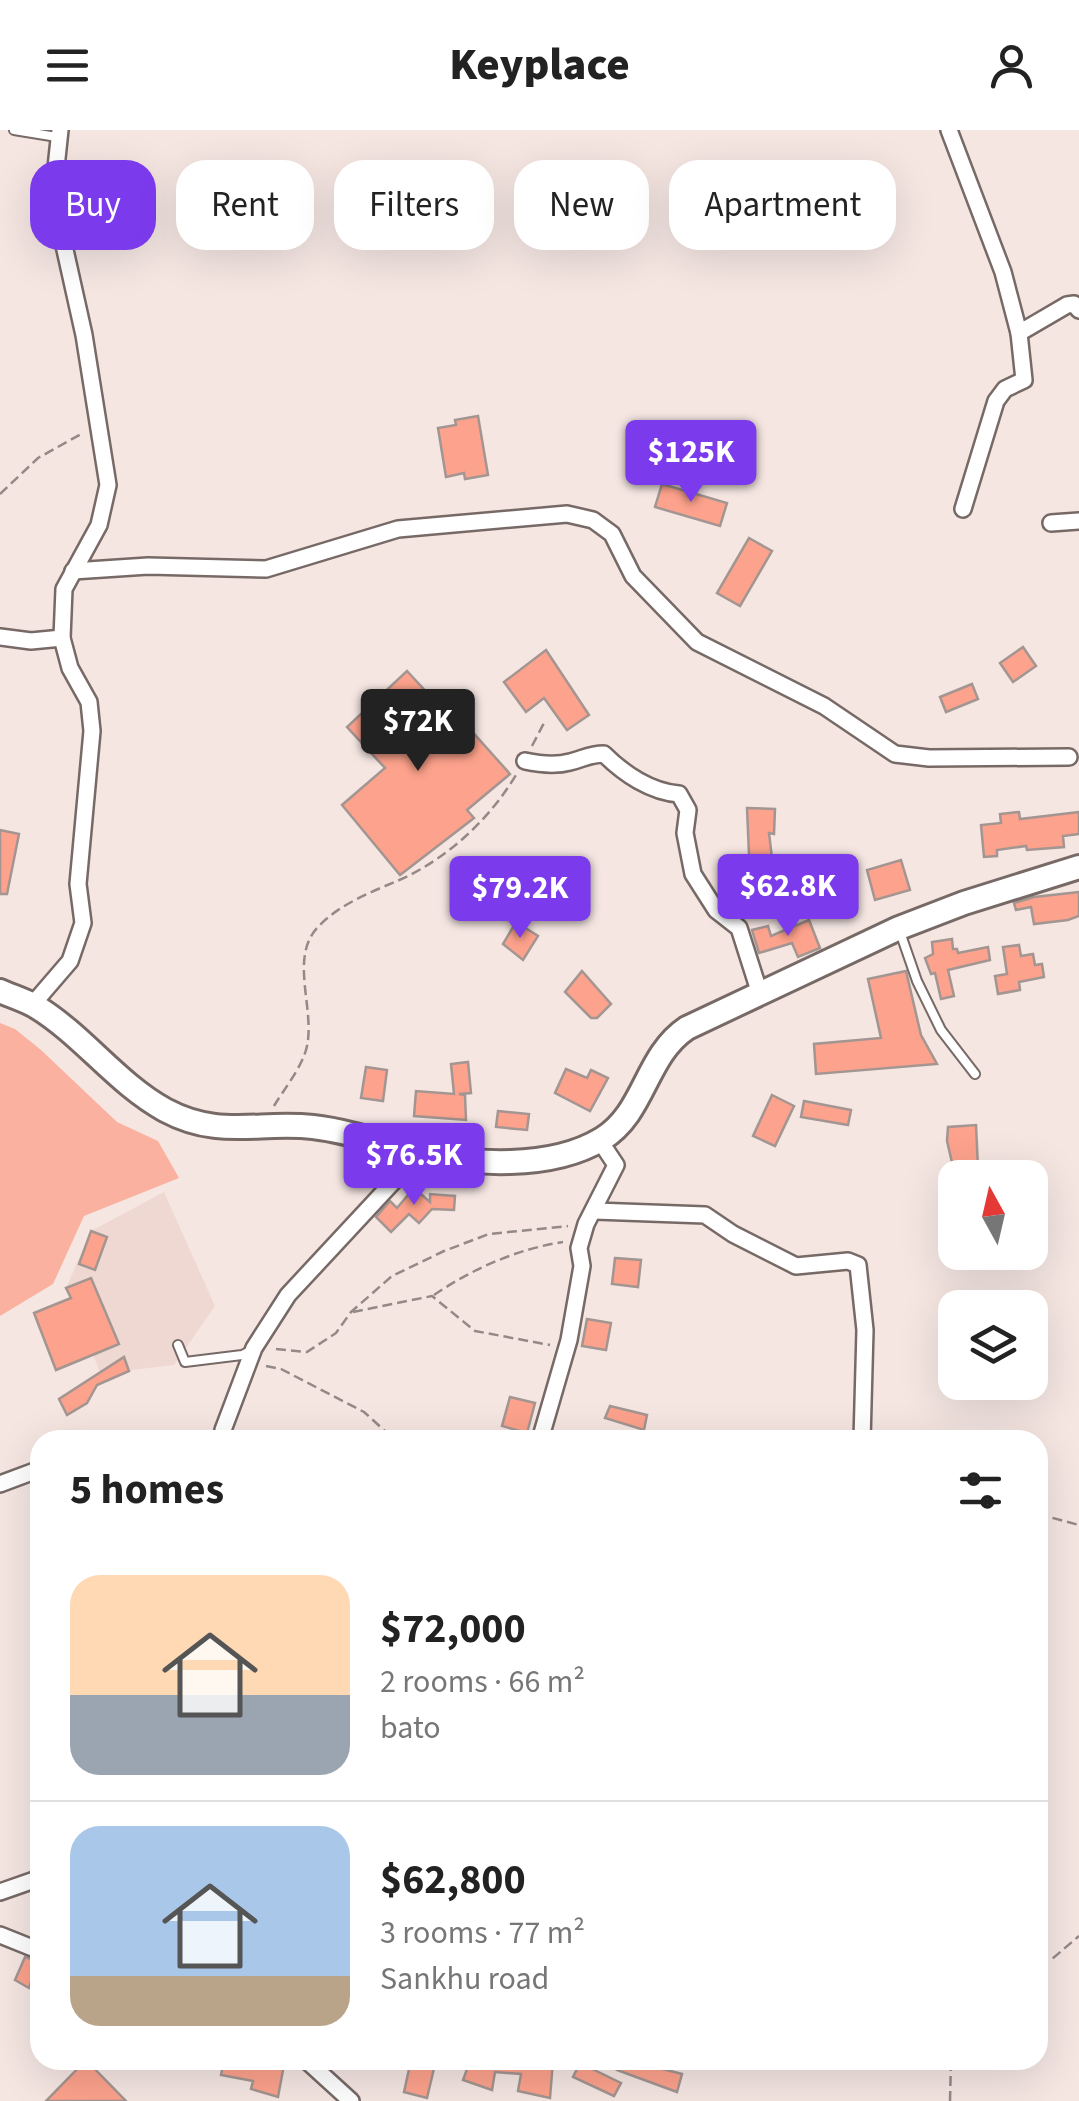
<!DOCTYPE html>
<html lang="en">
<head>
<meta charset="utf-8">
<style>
  body { margin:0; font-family:"Source Sans 3",sans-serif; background:#f6f6f6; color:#222; height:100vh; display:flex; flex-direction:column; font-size:38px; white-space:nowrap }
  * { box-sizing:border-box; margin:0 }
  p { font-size:32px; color:#767676 }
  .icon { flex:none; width:55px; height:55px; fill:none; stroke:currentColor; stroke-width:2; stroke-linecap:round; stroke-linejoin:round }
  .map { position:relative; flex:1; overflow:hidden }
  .side { position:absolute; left:30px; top:1300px; width:1018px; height:640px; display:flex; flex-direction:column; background:#fff; border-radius:30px; box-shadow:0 10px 40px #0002 }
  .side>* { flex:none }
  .hud { position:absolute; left:30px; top:30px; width:1020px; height:90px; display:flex; gap:20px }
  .needle { width:65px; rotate:352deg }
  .fabs { position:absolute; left:938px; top:1030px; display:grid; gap:20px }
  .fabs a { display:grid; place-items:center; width:110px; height:110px; border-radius:20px; background:#fff; box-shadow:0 10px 40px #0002; font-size:50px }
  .price { position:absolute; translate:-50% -85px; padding:0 22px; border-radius:10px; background:#7c3aed; color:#fff; font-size:32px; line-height:65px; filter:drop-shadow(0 2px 5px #0008) }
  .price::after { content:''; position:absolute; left:50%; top:60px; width:30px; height:22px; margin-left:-15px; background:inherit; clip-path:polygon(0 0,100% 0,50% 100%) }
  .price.active { background:#222; color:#fff }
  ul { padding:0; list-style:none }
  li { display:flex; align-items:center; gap:30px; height:250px; padding:0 40px }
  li+li { border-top:2px solid #e0e0e0 }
  li span { display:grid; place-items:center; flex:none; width:280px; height:200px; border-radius:30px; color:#555 }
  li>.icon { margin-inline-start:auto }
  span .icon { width:120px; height:120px; fill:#fffc; stroke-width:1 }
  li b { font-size:42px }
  h2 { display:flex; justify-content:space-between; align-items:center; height:120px; padding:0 40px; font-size:42px }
  .tag { padding:0 35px; border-radius:30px; background:#fff; box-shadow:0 10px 40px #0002; font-size:35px; line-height:90px }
  .tag.active { background:#7c3aed; color:#fff }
  header { display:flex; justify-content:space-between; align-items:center; height:130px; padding:0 40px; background:#fff; font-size:45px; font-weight:800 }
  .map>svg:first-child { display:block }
  .built { fill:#f0d8d2 }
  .green { fill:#fbb19f }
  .building { fill:#fda28c; stroke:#a39591; stroke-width:2.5 }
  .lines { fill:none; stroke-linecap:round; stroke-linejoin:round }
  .lane-casing { stroke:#776a66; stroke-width:12 }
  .street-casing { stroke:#776a66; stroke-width:20 }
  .secondary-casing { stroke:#776a66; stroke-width:28 }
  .path { stroke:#948986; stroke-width:2.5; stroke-dasharray:10 5; stroke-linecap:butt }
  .lane { stroke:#fff; stroke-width:8 }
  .street { stroke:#fff; stroke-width:15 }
  .secondary { stroke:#fff; stroke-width:22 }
</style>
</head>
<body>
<header><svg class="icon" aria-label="menu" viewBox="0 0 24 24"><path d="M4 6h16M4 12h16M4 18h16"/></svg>Keyplace<svg class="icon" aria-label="person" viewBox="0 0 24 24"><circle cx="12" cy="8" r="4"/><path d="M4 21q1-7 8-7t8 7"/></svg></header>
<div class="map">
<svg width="1079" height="1971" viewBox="0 0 1079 1971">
  <rect width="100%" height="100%" fill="#f5e6e2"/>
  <path class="built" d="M164,1062L215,1176L174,1235L132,1240L104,1252L66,1158L91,1101Z"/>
  <path class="green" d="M0,893L15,899L41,920L117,992L158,1011L179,1048L84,1086L53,1154L0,1186Z"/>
  <g class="building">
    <path d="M478,286L488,345L465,349L464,343L446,347L438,298L456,295L455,290Z"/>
    <path d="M662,354L727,373L720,396L655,377Z"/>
    <path d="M749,408L772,421L740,476L717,463Z"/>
    <path d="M1023,517L1036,536L1013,552L1000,533Z"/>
    <path d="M546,520L589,585L567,600L544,568L526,582L504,552Z"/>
    <path d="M407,541L447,584L452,579L510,644L467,680L474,688L400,745L342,675L385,638L347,597Z"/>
    <path d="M972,554L978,569L946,582L940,567Z"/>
    <path d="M747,678L775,679L774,704L769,703L774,745L750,748Z"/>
    <path d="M1019,682L1020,689L1079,682V704L1063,706L1064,717L1027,720L1026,716L997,720V726L984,727L981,695L1001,693L1000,684Z"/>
    <path d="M0,700L19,704L7,764H0Z"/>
    <path d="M901,730L910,760L875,770L867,740Z"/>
    <path d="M1079,762V786L1068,790L1034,794L1031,777L1016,780L1014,773L1034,767Z"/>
    <path d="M809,790L820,818L798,827L792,813L759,823L752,800L768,796L771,806Z"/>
    <path d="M516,792L538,806L523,830L503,814Z"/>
    <path d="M952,809L953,819H957L958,823L988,817L990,830L948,840L954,866L941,869L935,843L931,844L925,828L933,824L932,812Z"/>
    <path d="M1019,815L1021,826L1033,824L1035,835L1042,834L1044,847L1019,852L1020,860L998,864L995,846L1007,844L1003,817Z"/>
    <path d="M582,841L611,874L597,888H591L565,862Z"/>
    <path d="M906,841L921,905L937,934L816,944L814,914L881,908L868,849Z"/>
    <path d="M468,932L471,963L459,964L465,965L466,990L414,986L416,961L454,964L451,934Z"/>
    <path d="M366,937L387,940L383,971L361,968Z"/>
    <path d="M566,939L587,948L591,940L608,948L590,981L555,963Z"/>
    <path d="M772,965L794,976L775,1016L753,1006Z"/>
    <path d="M804,971L851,980L848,995L801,987Z"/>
    <path d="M498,981L529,984L527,1000L496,997Z"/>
    <path d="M976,995L978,1038L954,1041L947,1011L948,997Z"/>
    <path d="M414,1058L430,1072V1064L455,1066L454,1080L432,1079L419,1093L409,1084L391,1102L376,1087L390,1071L397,1078Z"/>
    <path d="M91,1101L107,1107L95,1140L79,1134Z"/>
    <path d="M615,1128L641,1130L638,1157L612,1154Z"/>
    <path d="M91,1148L119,1214L56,1240L34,1183L71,1168L66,1158Z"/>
    <path d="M587,1189L611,1193L606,1220L582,1216Z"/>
    <path d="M124,1227L129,1241L97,1255L87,1273L67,1285L59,1269Z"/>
    <path d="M510,1267L535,1273L527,1303L502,1296Z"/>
    <path d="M610,1276L647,1285L644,1300L605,1288Z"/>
    <path d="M25,1827L40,1832V1856L31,1852L29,1858L15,1850Z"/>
    <path d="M86,1930L126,1971H46Z"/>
    <path d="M224,1930L256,1934V1930L284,1935L278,1967L251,1959L253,1951L221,1945Z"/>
    <path d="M411,1930H436L427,1968L404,1962Z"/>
    <path d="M621,1930H657L655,1937L682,1944L677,1962L617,1940Z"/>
    <path d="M470,1931H553L550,1968L518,1961L521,1944L495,1942L492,1960L463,1950Z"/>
    <path d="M580,1933L621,1953L614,1966L573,1947Z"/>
  </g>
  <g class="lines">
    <g class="lane-casing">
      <g id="lane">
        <path d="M14,0L57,7"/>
        <path d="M900,802L917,851L941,900L975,944"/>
        <path d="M178,1215L185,1232L242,1225L250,1221"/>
      </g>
    </g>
    <g class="street-casing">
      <g id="street">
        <path d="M949,0L1003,142L1019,203"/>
        <path d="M963,379L996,271L1005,259L1024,250L1019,203L1067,175L1074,174L1079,180"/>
        <path d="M1051,393L1079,391"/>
        <path d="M73,441L148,436L266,439L398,399L567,384L593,390L612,404L633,446L697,512L824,576L895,624L929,628L1069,627"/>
        <path d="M0,507L31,511L62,508"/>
        <path d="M525,631C539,634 555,636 570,632C583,629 589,624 604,624C624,644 651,662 679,664L688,680L685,703L693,744L716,780L739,798L760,864"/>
        <path d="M33,874L70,831L83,793L78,754L92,601L89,572L70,538L62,508L64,459L99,395L108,355L84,205L53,66L60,0"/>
        <path d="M595,1081L705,1085L733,1104L796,1136L848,1131L858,1135L865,1200L862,1310"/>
        <path d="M223,1310V1300L254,1218L288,1165L420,1023"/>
        <path d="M540,1310L569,1210L582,1136L579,1118L586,1094L616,1035L600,1011"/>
        <path d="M0,1354L40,1339"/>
        <path d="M0,1762L40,1748"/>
        <path d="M0,1805L40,1821"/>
        <path d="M306,1930L351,1971"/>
      </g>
    </g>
    <g class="secondary-casing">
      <path id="secondary" d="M0,861C11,866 24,870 35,876C83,905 116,953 165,980C219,1009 258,991 313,997C348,1001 382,1013 416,1022C471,1035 551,1040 602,1009C645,983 645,926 687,898L899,798L964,773L1079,737"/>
    </g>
    <g class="path">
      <path d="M0,364L38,328L83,303"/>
      <path d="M532,616L545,591"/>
      <path d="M274,976C284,959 303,936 307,916C315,878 289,827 318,797C338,775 371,762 397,751C446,730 489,690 516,645"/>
      <path d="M434,1165C472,1139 517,1119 563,1112"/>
      <path d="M353,1182L432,1166L475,1201L550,1215"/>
      <path d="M276,1219L307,1222L336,1203L351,1182L392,1146L444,1121L489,1104L568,1096"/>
      <path d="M266,1236L281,1239L364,1282L395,1310"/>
      <path d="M1038,1384L1079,1395"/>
      <path d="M1038,1829H1052L1079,1806"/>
      <path d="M950,1971L951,1930"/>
    </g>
    <use href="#lane" class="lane"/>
    <use href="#street" class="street"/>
    <use href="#secondary" class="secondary"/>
  </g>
</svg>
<div class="fabs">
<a><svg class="needle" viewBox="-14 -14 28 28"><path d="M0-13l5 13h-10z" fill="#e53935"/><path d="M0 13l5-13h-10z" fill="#767676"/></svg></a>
<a><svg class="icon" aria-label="layers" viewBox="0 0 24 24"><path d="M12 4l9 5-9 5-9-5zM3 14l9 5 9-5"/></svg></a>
</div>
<b class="price" style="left:691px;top:375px">$125K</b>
<b class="price active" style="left:418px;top:644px">$72K</b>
<b class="price" style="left:788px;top:809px">$62.8K</b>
<b class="price" style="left:520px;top:811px">$79.2K</b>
<b class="price" style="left:414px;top:1078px">$76.5K</b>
<div class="hud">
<a class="tag active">Buy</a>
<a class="tag">Rent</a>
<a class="tag">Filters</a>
<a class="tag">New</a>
<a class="tag">Apartment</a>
</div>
<section class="side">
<h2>5 homes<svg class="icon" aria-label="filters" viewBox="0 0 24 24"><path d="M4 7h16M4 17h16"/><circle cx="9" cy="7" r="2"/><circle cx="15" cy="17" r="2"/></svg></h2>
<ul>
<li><span style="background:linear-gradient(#ffd9b3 60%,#9aa5b1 0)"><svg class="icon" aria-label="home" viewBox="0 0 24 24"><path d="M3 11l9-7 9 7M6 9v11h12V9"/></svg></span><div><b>$72,000</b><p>2 rooms · 66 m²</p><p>bato</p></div></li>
<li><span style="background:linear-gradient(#a9c7e8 75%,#b9a48a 0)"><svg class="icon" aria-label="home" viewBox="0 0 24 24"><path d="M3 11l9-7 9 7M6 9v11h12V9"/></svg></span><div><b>$62,800</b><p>3 rooms · 77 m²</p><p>Sankhu road</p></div></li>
</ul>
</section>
</div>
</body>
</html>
